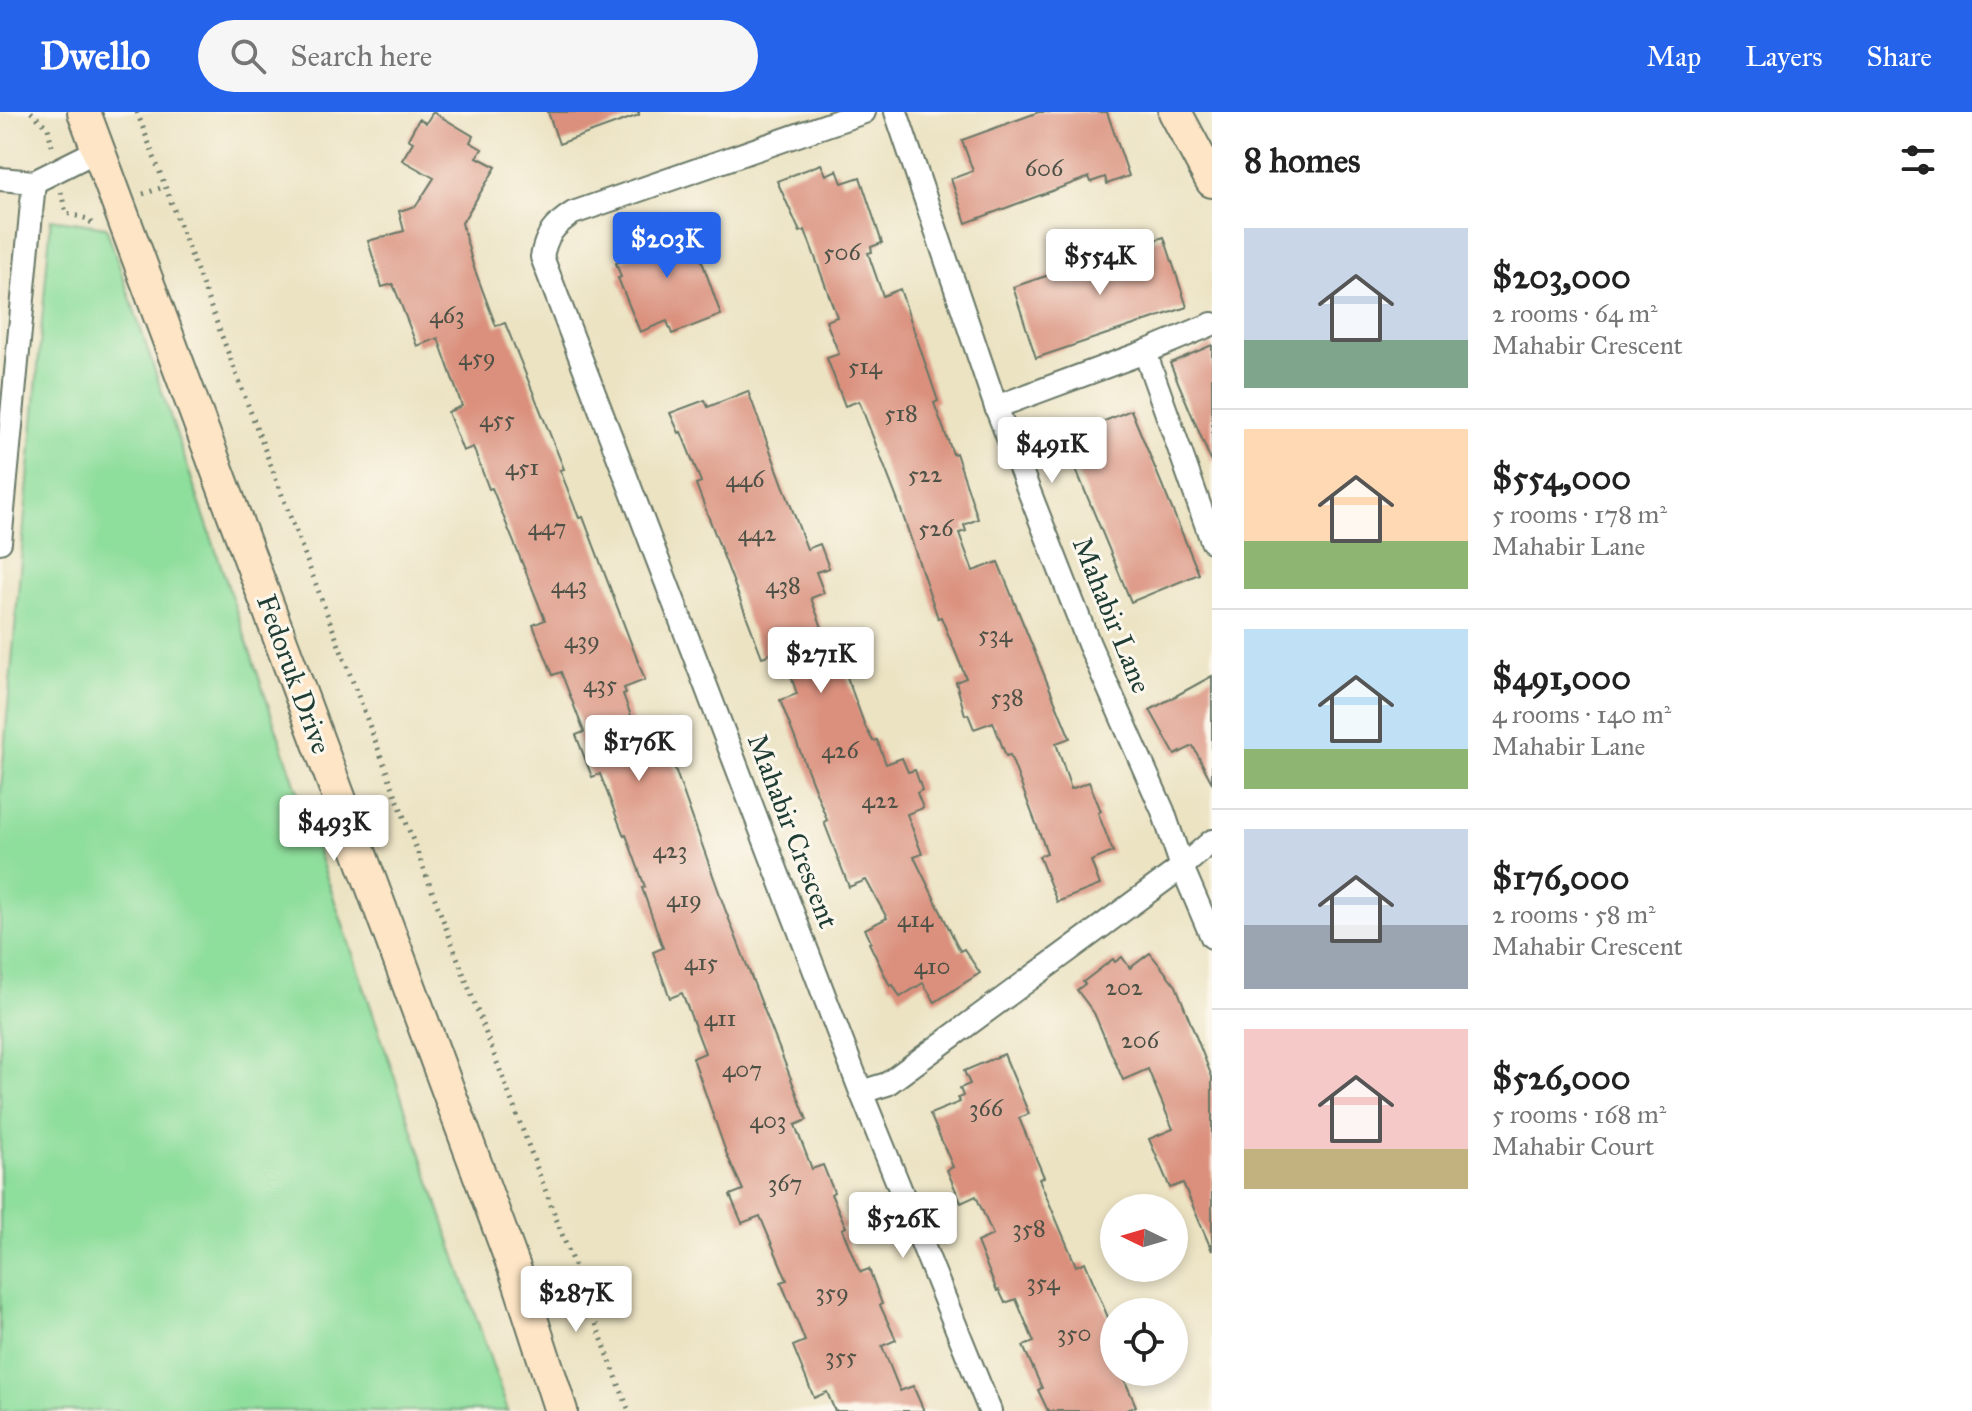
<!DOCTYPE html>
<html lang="en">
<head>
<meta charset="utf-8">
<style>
  body { margin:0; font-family:"IM FELL Great Primer",serif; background:#f6f6f6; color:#222; height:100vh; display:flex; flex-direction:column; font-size:30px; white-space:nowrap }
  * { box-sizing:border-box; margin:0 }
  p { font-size:26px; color:#767676 }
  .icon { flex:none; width:44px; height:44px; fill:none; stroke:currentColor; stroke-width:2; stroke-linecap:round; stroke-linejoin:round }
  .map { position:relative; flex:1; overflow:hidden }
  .details { display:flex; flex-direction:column; background:#fff; width:760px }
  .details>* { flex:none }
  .needle { width:52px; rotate:275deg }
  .controls { position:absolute; left:1100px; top:1082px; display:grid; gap:16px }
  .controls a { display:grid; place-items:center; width:88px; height:88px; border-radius:50%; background:#fff; box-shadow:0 4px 12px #0003; font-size:40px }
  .price { position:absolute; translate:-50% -68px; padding:0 18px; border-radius:8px; background:#fff; color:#222; font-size:26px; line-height:52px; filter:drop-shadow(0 2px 4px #0008) }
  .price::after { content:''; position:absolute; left:50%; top:48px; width:24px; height:18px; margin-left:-12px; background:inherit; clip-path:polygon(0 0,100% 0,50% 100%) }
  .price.on { background:#2563eb; color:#fff }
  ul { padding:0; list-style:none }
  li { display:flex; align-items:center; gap:24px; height:200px; padding:0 32px }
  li+li { border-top:2px solid #e0e0e0 }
  li span { display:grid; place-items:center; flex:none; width:224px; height:160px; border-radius:0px; color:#555 }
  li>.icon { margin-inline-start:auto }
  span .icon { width:96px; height:96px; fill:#fffc; stroke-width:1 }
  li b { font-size:34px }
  h2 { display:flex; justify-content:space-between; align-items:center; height:96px; padding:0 32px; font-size:34px }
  header { display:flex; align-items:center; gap:48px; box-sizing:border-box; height:112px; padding:0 40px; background:#2563eb; color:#fff }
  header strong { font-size:38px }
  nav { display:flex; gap:44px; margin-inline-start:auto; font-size:28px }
  .search { width:560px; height:72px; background:#f6f6f6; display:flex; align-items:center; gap:20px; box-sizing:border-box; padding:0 28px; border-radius:44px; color:#767676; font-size:30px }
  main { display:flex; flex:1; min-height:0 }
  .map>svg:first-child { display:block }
  .green { fill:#8ede9c; stroke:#568e68; stroke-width:2 }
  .building { fill:#da907d }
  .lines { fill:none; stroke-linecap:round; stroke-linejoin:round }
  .street-casing { stroke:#677766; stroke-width:26 }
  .secondary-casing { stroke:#677766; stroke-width:36 }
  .path { stroke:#677766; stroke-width:5; stroke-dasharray:2 6; stroke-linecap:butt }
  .street { stroke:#fff; stroke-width:22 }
  .secondary { stroke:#fde5c5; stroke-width:32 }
  .labels { text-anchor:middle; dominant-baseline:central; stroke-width:6; stroke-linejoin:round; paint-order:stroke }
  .number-label { font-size:24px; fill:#4e5246 }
  .street-label { font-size:28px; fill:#1f3d34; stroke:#fbf7ec }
</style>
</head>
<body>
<header>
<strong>Dwello</strong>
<div class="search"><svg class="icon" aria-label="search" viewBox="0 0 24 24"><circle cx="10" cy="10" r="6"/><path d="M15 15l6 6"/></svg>Search here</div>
<nav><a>Map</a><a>Layers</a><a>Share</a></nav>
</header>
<main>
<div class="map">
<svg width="1212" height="1299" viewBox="0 0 1212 1299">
  <rect width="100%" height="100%" fill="#fbf7ec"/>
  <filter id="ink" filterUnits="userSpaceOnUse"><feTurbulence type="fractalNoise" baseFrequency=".0125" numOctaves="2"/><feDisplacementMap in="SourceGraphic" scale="16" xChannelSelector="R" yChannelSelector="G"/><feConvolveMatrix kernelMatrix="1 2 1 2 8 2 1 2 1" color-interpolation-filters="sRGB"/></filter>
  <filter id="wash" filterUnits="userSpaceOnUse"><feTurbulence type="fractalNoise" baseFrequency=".006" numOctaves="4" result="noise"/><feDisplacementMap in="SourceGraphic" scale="32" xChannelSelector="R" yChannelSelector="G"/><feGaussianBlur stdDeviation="1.8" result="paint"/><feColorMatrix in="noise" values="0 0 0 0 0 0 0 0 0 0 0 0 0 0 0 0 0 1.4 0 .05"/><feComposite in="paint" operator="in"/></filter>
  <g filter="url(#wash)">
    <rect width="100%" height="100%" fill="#ece3c3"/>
    <path class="green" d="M51,107L106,115L508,1299H0V686Z"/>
    <g id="blocks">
      <g class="building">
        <path d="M433,0L473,24L470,30L482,37L477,45L496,55L462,111L473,153L496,214L505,211L564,357L560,358L579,406L583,405L645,568L624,576L626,581L623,582L637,620L659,612L725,797L807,1008L795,1013L812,1057L823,1053L834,1080L831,1082L846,1115L842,1117L858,1156L861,1160L869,1157L882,1192L880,1193L896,1228L882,1234L900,1279L913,1274L924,1299H835L827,1280L814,1286L793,1234L805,1229L781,1170L787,1168L760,1104L742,1111L730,1083L743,1078L727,1043L693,946L705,941L682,881L670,886L653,840L663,836L642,776L645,775L626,723L624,724L600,662L592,665L576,623L584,620L561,560L553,563L533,513L545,508L492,376L489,377L473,335L463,339L448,300L462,294L438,226L417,234L393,172L382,175L368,129L404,119L399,99L416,94L434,66L402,48L413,30L408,27L419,7L426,11Z"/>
        <path d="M548,0H639V3L559,32Z"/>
        <path d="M1039,0H1107L1129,64L1107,72L1105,65L1091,70L1089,65L966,111L951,67L973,59L962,28Z"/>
        <path d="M821,52L826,63L837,58L842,71L860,65L882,131L871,135L872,140L868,141L883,184L900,177L938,289L934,291L953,342L956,341L978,407L964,413L966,419L959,421L973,459L998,450L1070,626L1056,631L1071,677L1089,670L1101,699L1098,701L1113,740L1091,749L1100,773L1057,790L1039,744L1047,741L1010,643L1006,644L993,610L974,617L968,602L965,603L956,570L966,566L941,505L938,506L899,392L859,289L845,294L827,246L839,242L826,209L837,205L805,118L800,120L777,69Z"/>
        <path d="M679,104L686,124L692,121L721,203L672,222L667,209L640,220L618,166L621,165L616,151L638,143L634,133L640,130L636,120Z"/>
        <path d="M1164,125L1187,195L1036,246L1013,175Z"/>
        <path d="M1212,233V351L1170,251Z"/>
        <path d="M748,279L807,437L820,432L829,456L816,460L824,481L811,486L833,545L839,543L865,614L873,629L877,628L886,652L902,646L908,660L915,658L922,678L917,681L923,696L907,702L922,742L914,745L960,839L964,837L980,861L935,890L923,871L900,885L893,873L890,874L869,831L871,830L865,817L887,806L866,768L849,775L824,710L827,708L780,588L797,582L782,538L762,545L696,372L701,370L681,320L679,321L670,301L705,288L708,295Z"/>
        <path d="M1131,298L1199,462L1131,490L1063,326Z"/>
        <path d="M1212,564V671L1193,634L1175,643L1150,598Z"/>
        <path d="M1150,841L1176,874L1212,965V1139L1183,1071L1170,1076L1149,1027L1173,1017L1148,957L1123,968L1094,901L1077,878L1085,872L1083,870L1113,847L1115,850L1122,845L1130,856Z"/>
        <path d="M1004,942L1029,1002L1019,1006L1044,1065L1039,1067L1076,1154L1085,1150L1114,1220V1260H1121L1136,1294L1124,1299H1048L1038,1278L1042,1276L1023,1234L1034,1230L1016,1187L1005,1191L999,1178L997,1179L977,1130L993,1123L976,1084L961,1091L947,1058L953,1055L930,1002L960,990L958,986L963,984L960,976L970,972L964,959Z"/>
      </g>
    </g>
  </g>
  <g filter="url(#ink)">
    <use href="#blocks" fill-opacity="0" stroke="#677766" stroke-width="2"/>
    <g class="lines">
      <g class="street-casing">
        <g id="street">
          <path d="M864,0L573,101C554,113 546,123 542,145L861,980L887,972L1182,755L1212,729"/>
          <path d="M896,0L996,295L1089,532L1163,699L1182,755L1212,825"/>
          <path d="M0,67L34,70"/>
          <path d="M34,70L98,38"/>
          <path d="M1145,240L1212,429"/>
          <path d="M996,295L1145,240L1212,212"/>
          <path d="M0,430L34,70"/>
          <path d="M861,980L990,1299"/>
        </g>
      </g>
      <g class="secondary-casing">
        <g id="secondary">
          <path d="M84,0L519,1169L561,1299"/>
          <path d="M1175,0L1212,69"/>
        </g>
      </g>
      <g class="path">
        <path d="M31,0L48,16L52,34"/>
        <path d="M137,0L629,1299"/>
        <path d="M61,80L66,101L88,107L94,114"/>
        <path d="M143,82L164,75"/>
      </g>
      <use href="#street" class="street"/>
      <use href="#secondary" class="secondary"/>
    </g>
  </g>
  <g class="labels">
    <g class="number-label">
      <text x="1044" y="56">606</text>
      <text x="842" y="140">506</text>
      <text x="447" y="203">463</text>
      <text x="477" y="245">459</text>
      <text x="865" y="254">514</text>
      <text x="901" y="301">518</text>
      <text x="497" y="307">455</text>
      <text x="522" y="355">451</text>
      <text x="925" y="362">522</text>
      <text x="745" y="367">446</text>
      <text x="547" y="415">447</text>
      <text x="936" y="416">526</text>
      <text x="757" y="421">442</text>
      <text x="569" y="473">443</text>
      <text x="783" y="473">438</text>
      <text x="995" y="522">534</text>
      <text x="582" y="528">439</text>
      <text x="600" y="572">435</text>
      <text x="1007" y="585">538</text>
      <text x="840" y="638">426</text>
      <text x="880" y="688">422</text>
      <text x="670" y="738">423</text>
      <text x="684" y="787">419</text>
      <text x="915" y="807">414</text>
      <text x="701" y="850">415</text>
      <text x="932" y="854">410</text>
      <text x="1124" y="875">202</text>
      <text x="720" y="906">411</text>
      <text x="1140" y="928">206</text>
      <text x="742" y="957">407</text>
      <text x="986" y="996">366</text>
      <text x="768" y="1008">403</text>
      <text x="785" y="1071">367</text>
      <text x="1029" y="1116">358</text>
      <text x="1043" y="1170">354</text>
      <text x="832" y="1180">359</text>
      <text x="1074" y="1221">350</text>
      <text x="841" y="1244">355</text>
    </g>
    <g class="street-label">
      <text transform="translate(1112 503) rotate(68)">Mahabir Lane</text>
      <text transform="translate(294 562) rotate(70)">Fedoruk Drive</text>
      <text transform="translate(793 719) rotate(69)">Mahabir Crescent</text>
    </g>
  </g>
</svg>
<div class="controls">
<a><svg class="needle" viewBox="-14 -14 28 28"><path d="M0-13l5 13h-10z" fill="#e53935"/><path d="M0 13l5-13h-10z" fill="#767676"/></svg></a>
<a><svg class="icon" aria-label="locate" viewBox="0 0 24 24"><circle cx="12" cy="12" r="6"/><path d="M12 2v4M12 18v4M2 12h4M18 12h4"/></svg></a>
</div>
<b class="price on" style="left:667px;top:168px">$203K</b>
<b class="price" style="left:1100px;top:185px">$554K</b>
<b class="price" style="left:1052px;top:373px">$491K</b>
<b class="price" style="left:821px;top:583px">$271K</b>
<b class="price" style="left:639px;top:671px">$176K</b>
<b class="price" style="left:334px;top:751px">$493K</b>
<b class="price" style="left:903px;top:1148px">$526K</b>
<b class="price" style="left:576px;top:1222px">$287K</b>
</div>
<section class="details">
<h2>8 homes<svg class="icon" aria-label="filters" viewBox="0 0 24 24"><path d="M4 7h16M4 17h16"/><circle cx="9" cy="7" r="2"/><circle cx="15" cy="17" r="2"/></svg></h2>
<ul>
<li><span style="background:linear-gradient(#c9d6e8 70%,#7fa58c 0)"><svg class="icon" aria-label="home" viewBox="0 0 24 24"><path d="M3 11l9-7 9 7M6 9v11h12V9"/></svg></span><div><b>$203,000</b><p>2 rooms · 64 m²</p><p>Mahabir Crescent</p></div></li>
<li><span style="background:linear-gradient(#ffd9b3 70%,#8fb573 0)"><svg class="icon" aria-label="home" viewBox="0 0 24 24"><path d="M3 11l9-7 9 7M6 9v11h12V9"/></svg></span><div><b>$554,000</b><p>5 rooms · 178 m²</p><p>Mahabir Lane</p></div></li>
<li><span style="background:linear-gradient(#bfe0f5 75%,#8fb573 0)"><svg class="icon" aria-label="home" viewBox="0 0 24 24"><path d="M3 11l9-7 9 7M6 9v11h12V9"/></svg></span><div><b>$491,000</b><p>4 rooms · 140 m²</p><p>Mahabir Lane</p></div></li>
<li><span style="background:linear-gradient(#c9d6e8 60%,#9aa5b1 0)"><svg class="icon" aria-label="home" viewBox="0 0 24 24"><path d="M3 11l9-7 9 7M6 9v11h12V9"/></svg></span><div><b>$176,000</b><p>2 rooms · 58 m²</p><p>Mahabir Crescent</p></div></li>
<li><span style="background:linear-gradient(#f6c9c9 75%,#c2b280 0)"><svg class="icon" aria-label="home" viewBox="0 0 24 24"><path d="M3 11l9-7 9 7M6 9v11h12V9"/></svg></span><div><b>$526,000</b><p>5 rooms · 168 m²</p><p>Mahabir Court</p></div></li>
</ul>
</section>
</main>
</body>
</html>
